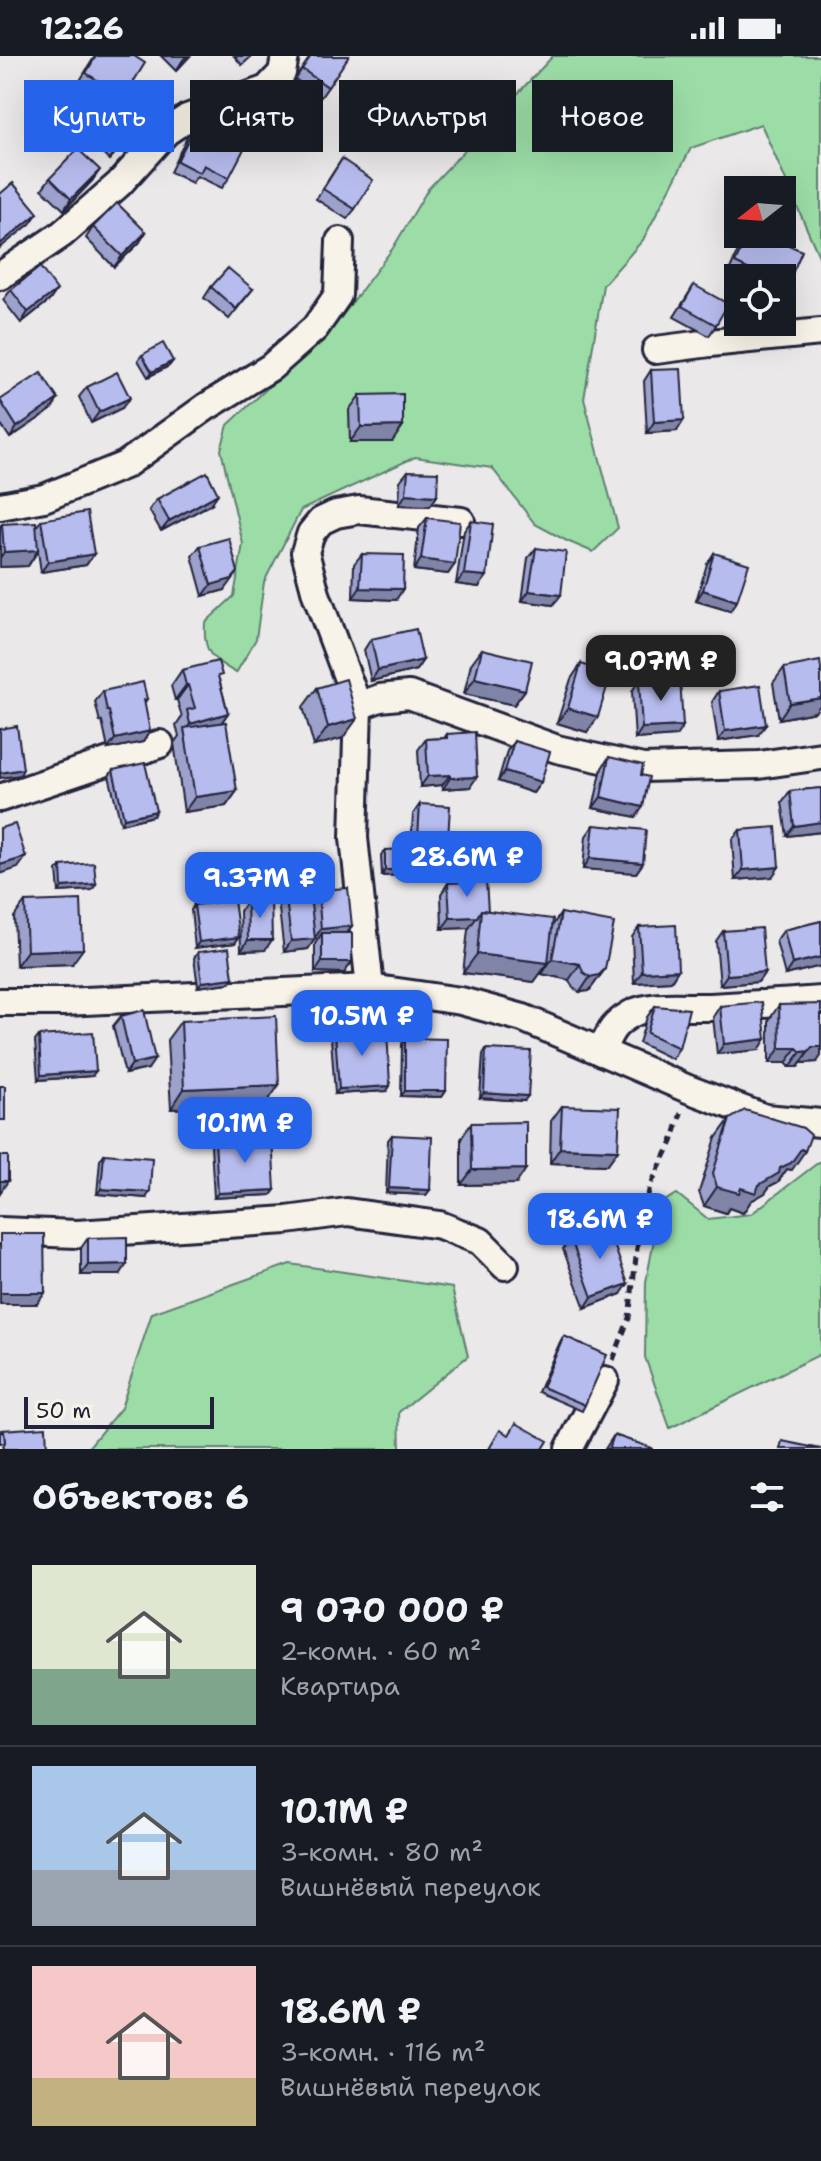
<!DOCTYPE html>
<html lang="ru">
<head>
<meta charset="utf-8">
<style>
  body { margin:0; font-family:"Shantell Sans",sans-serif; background:#20242c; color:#f1f3f6; height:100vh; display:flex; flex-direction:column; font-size:30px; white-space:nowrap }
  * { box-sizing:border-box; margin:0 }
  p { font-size:26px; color:#9ea1a6 }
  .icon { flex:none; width:44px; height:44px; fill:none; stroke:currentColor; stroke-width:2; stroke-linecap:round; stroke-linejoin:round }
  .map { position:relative; height:1393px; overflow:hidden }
  .drawer { display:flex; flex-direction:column; background:#171b24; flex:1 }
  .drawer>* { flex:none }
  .guide { position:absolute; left:24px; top:24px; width:774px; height:72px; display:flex; gap:16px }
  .needle { width:52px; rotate:253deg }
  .controls { position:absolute; left:724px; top:120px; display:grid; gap:16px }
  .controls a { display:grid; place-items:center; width:72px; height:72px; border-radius:0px; background:#171b24; box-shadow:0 8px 32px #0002; font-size:40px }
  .scale { position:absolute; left:24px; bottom:20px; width:190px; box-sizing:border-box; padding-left:8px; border:4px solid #22223b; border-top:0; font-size:22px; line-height:28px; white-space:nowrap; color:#22223b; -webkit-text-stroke:6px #f7f3e8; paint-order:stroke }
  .price { position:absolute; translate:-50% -68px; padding:0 18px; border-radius:16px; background:#2563eb; color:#fff; font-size:26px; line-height:52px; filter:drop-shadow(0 2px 4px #0008) }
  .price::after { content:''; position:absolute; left:50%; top:48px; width:24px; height:18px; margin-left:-12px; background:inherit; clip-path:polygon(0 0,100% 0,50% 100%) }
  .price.on { background:#222; color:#fff }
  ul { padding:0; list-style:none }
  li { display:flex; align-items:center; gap:24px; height:200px; padding:0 32px }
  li+li { border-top:2px solid #363941 }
  li span { display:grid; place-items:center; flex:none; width:224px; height:160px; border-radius:0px; color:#555 }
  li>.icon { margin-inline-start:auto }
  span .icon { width:96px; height:96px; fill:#fffc; stroke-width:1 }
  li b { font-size:34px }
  h2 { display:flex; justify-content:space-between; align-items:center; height:96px; padding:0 32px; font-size:34px }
  .chip { padding:0 28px; border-radius:0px; background:#171b24; box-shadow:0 8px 32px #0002; font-size:28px; line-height:72px }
  .chip.on { background:#2563eb; color:#fff }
  .status { display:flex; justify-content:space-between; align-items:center; height:56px; padding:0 40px; background:#171b24; direction:ltr }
  .status svg { height:22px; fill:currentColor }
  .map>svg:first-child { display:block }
  .green { fill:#9cdda7; stroke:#5f8071; stroke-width:2 }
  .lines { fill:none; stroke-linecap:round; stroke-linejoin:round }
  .minor-casing { stroke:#22223b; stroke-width:32 }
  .path { stroke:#22223b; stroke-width:5; stroke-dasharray:8 6; stroke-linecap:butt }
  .minor { stroke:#f7f3e8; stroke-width:26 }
  .wall { fill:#9da2cd; stroke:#22223b; stroke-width:2 }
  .shaded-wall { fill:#8084a7; stroke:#22223b; stroke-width:2 }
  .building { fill:#b7bcee; stroke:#22223b; stroke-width:2 }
</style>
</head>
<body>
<div class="status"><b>12:26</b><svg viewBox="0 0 49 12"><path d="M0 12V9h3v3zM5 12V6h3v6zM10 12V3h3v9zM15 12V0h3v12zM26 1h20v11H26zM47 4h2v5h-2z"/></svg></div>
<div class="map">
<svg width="821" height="1393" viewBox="0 0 821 1393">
  <rect width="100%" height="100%" fill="#eae8e9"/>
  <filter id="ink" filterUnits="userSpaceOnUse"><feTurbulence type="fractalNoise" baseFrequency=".0125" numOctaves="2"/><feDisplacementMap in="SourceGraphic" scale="16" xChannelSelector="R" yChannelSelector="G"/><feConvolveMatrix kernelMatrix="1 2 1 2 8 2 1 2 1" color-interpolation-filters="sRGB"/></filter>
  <g filter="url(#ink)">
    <g class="green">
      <path d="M553,0H821V205L761,68L691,92L643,184L603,229L584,343L618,472L593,496L567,485L535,468L492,412L415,401L301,454L264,526L256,583L236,617C211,602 203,597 205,567L234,540L243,488L221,394L228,369L336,268L393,192L428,133Z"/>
      <path d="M819,1106H821V1298L670,1372L645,1301L646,1226L661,1147L677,1138L708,1163L751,1158Z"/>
      <path d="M290,1208L452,1232L468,1300L399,1356L400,1393H87L121,1352L152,1257Z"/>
    </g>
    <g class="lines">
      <g class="minor-casing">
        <g id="minor">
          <path d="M0,220L62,178L119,128L166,76L187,62L267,33L282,17L285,0"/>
          <path d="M656,294L710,287L821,276"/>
          <path d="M0,450L44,442L125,409L206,351L271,311L315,272L338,239L340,185"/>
          <path d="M358,650L380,642L409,639L557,693L643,712L759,709L821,700"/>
          <path d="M0,742L160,688"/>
          <path d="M370,932L354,782L358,650L316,538L305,496L311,477L321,465L336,458L359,454L461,465"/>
          <path d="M0,946H63L370,932L461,945L523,962L688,1033L765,1062L821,1067"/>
          <path d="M601,996C610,976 612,969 631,958C651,947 687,952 710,951C747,949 784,947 821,944"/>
          <path d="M0,1175L77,1178L287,1164L347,1156L440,1169L480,1185L505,1210"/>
          <path d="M569,1393L605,1324"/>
        </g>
      </g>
      <path class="path" d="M613,1304L629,1262L638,1184L650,1130L672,1086L681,1057"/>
      <use href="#minor" class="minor"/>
    </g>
    <g class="wall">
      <path d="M95,0H134L124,41L117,51L78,28Z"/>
      <path d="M161,0H190L176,15Z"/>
      <path d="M234,0H252L242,9Z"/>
      <path d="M311,0L328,31L321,41L295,23Z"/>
      <path d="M85,65L127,84L109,104L77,75Z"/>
      <path d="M196,69L229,122L222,132L197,120L192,127L170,116L188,79Z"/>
      <path d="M342,103L355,153L347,163L316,143Z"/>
      <path d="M50,122L92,125L64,154L42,133Z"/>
      <path d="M93,171L146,176L139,187L114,211L86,182Z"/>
      <path d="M745,178H777L775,183L785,234L782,239V222H738L728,218Z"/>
      <path d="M694,229L716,269L709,280L674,261Z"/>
      <path d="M211,231L253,233L229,263L204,242Z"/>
      <path d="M11,234L50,244L21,267L3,244Z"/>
      <path d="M142,299L173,305L169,310L148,321L138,304Z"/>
      <path d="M651,314L677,375L647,377L644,325Z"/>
      <path d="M87,331L122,352L91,367L79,341Z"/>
      <path d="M360,339L392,386H350L349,354Z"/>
      <path d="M58,343L51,354L10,382L0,367V344Z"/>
      <path d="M408,415L437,440L430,450L399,449L400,425Z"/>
      <path d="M157,443L211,448L161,475L149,454Z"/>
      <path d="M427,462L455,508L448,518L414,514L419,472Z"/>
      <path d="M41,464L94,498L86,509L41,516L38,495L28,510L0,511V470L2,468L37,470Z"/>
      <path d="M471,465L479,531L456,528L464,475Z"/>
      <path d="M200,490L225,534L203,540L192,500Z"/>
      <path d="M536,492L553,549L522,545L528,502Z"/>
      <path d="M714,497L730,555L696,545L707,508Z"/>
      <path d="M362,498L396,544L353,542L354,508Z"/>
      <path d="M371,583L423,604L416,614L371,625L364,594Z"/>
      <path d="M482,593L525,634L514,649L464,638L471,608Z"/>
      <path d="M581,608L587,676L557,667L571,623Z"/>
      <path d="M784,612L815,656L779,663L773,627Z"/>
      <path d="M182,614L219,623L228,657L222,666L237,735L226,750L184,756L174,687L179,680L176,670L182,661L177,644H175L171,630Z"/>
      <path d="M639,625L676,680L635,683L632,635Z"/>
      <path d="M317,632L343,682L314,690L303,651Z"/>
      <path d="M103,635L147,643L144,648L143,686L108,693L102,665L100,666L95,646Z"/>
      <path d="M719,635L758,679L718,685L712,646Z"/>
      <path d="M447,678L470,731L443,733L442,729L420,731L418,694L426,683L444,682Z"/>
      <path d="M514,685L541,726L533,737L498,725L507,695Z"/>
      <path d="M609,701L641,719L636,761L593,752L602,712Z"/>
      <path d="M113,714L153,760L121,768L109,720Z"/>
      <path d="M821,732V776L787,780L782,746L790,735Z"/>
      <path d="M420,748L440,810L410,808L413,758Z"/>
      <path d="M594,769L643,807L636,817L583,813L586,780Z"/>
      <path d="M740,774L772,821L735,824L732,784Z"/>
      <path d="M385,794L405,819L382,820L381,799Z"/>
      <path d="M61,810L96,828L92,834L59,836L57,815Z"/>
      <path d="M194,812L229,839L225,845L194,848L190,817Z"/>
      <path d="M283,816L311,845L318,834L347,877L352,906L344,917L315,916V888L318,883H315L308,893L284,896L276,827Z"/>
      <path d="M448,827L488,855L552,870L561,857L605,913L589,935L580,936L573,932L569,924L542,918L543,914L534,926L463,917L468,874L469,872L442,873L441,838Z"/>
      <path d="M247,844L265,894L241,895L240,855Z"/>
      <path d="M25,846L72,908L16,910L14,861Z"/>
      <path d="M194,849L239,881L235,887L195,892L191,854Z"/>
      <path d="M821,865V910L785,919L776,885L784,874Z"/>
      <path d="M639,871L678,914L671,925L634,927L632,881Z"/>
      <path d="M723,875L765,916L758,926L720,929L716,885Z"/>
      <path d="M198,896L229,927L198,931L194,902Z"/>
      <path d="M779,949L817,1006L801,1007L798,1011H790L786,1007H769V964Z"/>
      <path d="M655,950L679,992L672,1003L639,987L647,961Z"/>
      <path d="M720,950L759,994L717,998L713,961Z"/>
      <path d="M121,960L148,1013L125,1018L113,970Z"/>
      <path d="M181,965L266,1048L171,1053L167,984Z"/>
      <path d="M335,976L387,1035L335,1038L331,982Z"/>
      <path d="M39,980L92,1020L38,1024L35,985Z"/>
      <path d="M405,982L446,1035L442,1041L401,1040L402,988Z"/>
      <path d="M486,993L524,1045L480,1042L483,998Z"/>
      <path d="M562,1050L618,1094L607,1109L550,1107L551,1065Z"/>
      <path d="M730,1063L792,1114L787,1113L778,1126L770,1130L765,1137L751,1145L743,1157L729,1152L726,1157L704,1150L699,1136L716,1082Z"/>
      <path d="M471,1067L516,1128L461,1129V1083Z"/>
      <path d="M392,1079L430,1134L426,1139L386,1137L388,1084Z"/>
      <path d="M215,1084L275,1134L271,1139L214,1142L211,1089Z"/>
      <path d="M104,1098L146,1142L97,1138L100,1104Z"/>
      <path d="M88,1182L120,1219H81V1192Z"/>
      <path d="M571,1183L621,1238L585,1252L563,1193Z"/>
      <path d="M564,1280L585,1349L582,1355L538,1336L560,1286Z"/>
      <path d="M614,1379L652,1393H605Z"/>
    </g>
    <g class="shaded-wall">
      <path d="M187,0H190L176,15L183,4Z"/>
      <path d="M134,73L127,84L109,104L117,93Z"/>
      <path d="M100,114L92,125L64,154L71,143Z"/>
      <path d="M38,157L30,168L0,192V188Z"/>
      <path d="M146,176L139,187L114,211L122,200Z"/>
      <path d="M57,234L50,244L21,267L28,256Z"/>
      <path d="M173,305L169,310L148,321L152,316Z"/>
      <path d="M130,342L122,352L91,367L99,356Z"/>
      <path d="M58,343L51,354L10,382L17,371Z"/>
      <path d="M684,364L677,375L647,377L654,366Z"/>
      <path d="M403,370L392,386H350L361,371Z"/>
      <path d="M218,438L211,448L161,475L169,465Z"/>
      <path d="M406,438L437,440L430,450L399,449Z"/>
      <path d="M38,494L28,510L0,511V502L4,496Z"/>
      <path d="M94,498L86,509L41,516L48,506Z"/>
      <path d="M421,503L455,508L448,518L414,514Z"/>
      <path d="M238,516L225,534L203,540L211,529Z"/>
      <path d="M464,518L487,520L479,531L456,528Z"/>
      <path d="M360,532L403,533L396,544L353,542Z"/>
      <path d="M703,534L737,545L730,555L696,545Z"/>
      <path d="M529,535L561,539L553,549L522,545Z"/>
      <path d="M423,604L416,614L371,625L378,614Z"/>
      <path d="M475,622L525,634L514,649L464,638Z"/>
      <path d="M186,629H188L177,644H175Z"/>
      <path d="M821,642V648L815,656L779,663L790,647Z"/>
      <path d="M568,652L598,661L587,676L557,667Z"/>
      <path d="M228,657L217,673L185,675L190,668Z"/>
      <path d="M357,663L343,682L314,690L328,671Z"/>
      <path d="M766,669L758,679L718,685L725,675Z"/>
      <path d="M683,670L676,680L635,683L642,672Z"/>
      <path d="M150,675L143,686L108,693L115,683Z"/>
      <path d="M23,713L20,719L0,722V717Z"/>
      <path d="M505,715L541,726L533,737L498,725Z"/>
      <path d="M450,719L442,729L420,731L428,720Z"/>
      <path d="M477,721L470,731L443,733L450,722Z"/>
      <path d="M237,735L226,750L184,756L195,741Z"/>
      <path d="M601,741L643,751L636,761L593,752Z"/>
      <path d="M156,755L153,760L121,768L124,762Z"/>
      <path d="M821,766V776L787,780L794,770Z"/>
      <path d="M417,798L447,800L440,810L410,808Z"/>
      <path d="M26,801L18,812L0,818V809Z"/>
      <path d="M590,802L643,807L636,817L583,813Z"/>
      <path d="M779,811L772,821L735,824L743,814Z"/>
      <path d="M385,814H408L405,819L382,820Z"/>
      <path d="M96,828L92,834L59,836L62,831Z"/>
      <path d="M229,839L225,845L194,848L197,842Z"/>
      <path d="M477,861L469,872L442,873L450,862Z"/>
      <path d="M352,870L345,880L322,877L318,883H315L308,893L284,896L291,885L314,883L321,873Z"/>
      <path d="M239,881L235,887L195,892L199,886Z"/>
      <path d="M248,884H272L265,894L241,895Z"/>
      <path d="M83,893L72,908L16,910L27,895Z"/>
      <path d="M477,898L548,907L534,926L463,917Z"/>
      <path d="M821,901V910L785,919L792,908Z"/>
      <path d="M552,903L580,908L569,924L542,918Z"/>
      <path d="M322,906H352L344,917L315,916Z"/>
      <path d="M605,913L589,935L580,936L590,921Z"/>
      <path d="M678,914L671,925L634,927L642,916Z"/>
      <path d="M765,916L758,926L720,929L727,919Z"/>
      <path d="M233,922L229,927L198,931L202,926Z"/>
      <path d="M766,983L759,994L717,998L724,988Z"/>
      <path d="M812,991H821V1000L817,1006L801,1007Z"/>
      <path d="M780,992H797L786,1007H769Z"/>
      <path d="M809,995L798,1011H790L801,996Z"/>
      <path d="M155,1003L148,1013L125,1018L132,1008Z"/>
      <path d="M96,1015L92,1020L38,1024L41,1019Z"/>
      <path d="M279,1029L266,1048L171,1053L184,1033Z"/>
      <path d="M390,1030L387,1035L335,1038L339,1033Z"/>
      <path d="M405,1035H446L442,1041L401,1040Z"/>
      <path d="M484,1037L528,1040L524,1045L480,1042Z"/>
      <path d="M560,1092L618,1094L607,1109L550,1107Z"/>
      <path d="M801,1093L805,1095L792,1114L787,1113L778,1126L770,1130L765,1137L751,1145L743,1157L729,1152L726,1157L704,1150L717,1131L759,1129L780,1112Z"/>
      <path d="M526,1113L516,1128L461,1129L472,1114Z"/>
      <path d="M0,1125H8L0,1137Z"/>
      <path d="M389,1132L430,1134L426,1139L386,1137Z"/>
      <path d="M101,1133L150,1136L146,1142L97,1138Z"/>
      <path d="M275,1134L271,1139L214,1142L218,1137Z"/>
      <path d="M127,1208L120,1219H81L88,1209Z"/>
      <path d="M628,1228L621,1238L585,1252L592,1241Z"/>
      <path d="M0,1237H45L37,1248H0Z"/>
    </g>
    <g class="building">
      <path d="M96,0H134L145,7L124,41L86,17Z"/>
      <path d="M311,0H349L328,31L302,13Z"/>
      <path d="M102,45L134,73L117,93L85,65Z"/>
      <path d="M196,69L244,93L229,122L204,109L200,117L177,105Z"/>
      <path d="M78,93L100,114L71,143L50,122Z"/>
      <path d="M342,103L373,124L355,153L323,133Z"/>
      <path d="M13,127L38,157L0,188V138Z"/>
      <path d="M117,147L146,176L122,200L93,171Z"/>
      <path d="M748,178H777L775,183L802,195L785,234L782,232V222H759L749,217L750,214L735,207Z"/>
      <path d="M40,211L57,234L28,256L11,234Z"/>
      <path d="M228,212L253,233L236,253L211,231Z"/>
      <path d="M694,229L728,248L716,269L682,250Z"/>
      <path d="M163,287L173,305L152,316L142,299Z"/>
      <path d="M681,313L684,364L654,366L651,314Z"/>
      <path d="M117,316L130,342L99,356L87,331Z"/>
      <path d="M41,317L58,343L17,371L0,344Z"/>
      <path d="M403,338V370L361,371L360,339Z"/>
      <path d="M408,415L438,416L437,440L406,438Z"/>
      <path d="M207,416L218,438L169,465L157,443Z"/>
      <path d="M87,456L94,498L48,506L41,464Z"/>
      <path d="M427,462L460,466L455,508L421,503Z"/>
      <path d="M471,465L493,468L487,520L464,518Z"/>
      <path d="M36,466L38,494L4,496L2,468Z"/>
      <path d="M229,482L238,516L232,523L211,529L200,490Z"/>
      <path d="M536,492L566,496L561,539L529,535Z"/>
      <path d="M714,497L749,508L737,545L703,534Z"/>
      <path d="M362,498L404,499L403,533L360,532Z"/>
      <path d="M416,573L423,604L378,614L371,583Z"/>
      <path d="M482,593L532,605L525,634L475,622Z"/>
      <path d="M218,605L222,619L218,620L228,657L190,668L187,654L195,652L188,629H186L182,614Z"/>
      <path d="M820,605L821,613V642L790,647L784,612Z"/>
      <path d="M581,608L611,617L598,661L568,652Z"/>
      <path d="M680,622L683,670L642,672L639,625Z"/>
      <path d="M346,623L357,663L328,671L317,632Z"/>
      <path d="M143,626L147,643L144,644L150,675L115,683L109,655H107L103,635Z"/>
      <path d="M760,629L766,669L725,675L719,635Z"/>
      <path d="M226,666L237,735L195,741L184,672Z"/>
      <path d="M17,670L23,713L0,717V673Z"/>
      <path d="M475,676L477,721L450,722V719L428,720L426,683L447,682V678Z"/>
      <path d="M514,685L550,696L541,726L505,715Z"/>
      <path d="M609,701L643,709L641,719L649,721L643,751L601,741Z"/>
      <path d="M145,707L156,755L124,762L113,714Z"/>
      <path d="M821,732V766L794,770L790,735Z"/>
      <path d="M420,748L450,750L447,800L417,798Z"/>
      <path d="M15,768L26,801L0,809V772Z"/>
      <path d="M594,769L646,774L643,807L590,802Z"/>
      <path d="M776,771L779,811L743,814L740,774Z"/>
      <path d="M408,793V814H385V794Z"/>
      <path d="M94,807L96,828L62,831L61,810Z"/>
      <path d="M225,808L229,839L197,842L194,812Z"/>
      <path d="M307,813L315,883L291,885L283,816Z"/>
      <path d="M486,825L488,855L481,854L477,861L450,862L448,827Z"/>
      <path d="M348,832L352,870L321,873L318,834Z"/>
      <path d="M271,843L272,884H248L247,844Z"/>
      <path d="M81,844L83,893L27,895L25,846Z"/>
      <path d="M234,844L239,881L199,886L194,849Z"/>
      <path d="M481,854L553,863L548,907L477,898Z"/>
      <path d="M561,857L614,867L605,913L599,919L590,921L583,916L580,908L552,903Z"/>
      <path d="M821,865V901L792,908L784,874Z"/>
      <path d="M676,869L678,914L642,916L639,871Z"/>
      <path d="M761,872L765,916L727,919L723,875Z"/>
      <rect x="322" y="877" width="30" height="29"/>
      <path d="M229,892L233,922L202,926L198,896Z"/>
      <path d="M762,946L766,983L724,988L720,950Z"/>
      <path d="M821,948V991H812L809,995L801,996L797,992H780L779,949Z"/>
      <path d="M655,950L689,953L679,992L647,977Z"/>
      <path d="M144,954L155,1003L132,1008L121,960Z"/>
      <path d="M276,960L279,1029L184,1033L181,965Z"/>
      <path d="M347,970L359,975L387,973L390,1030L339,1033L335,976Z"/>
      <path d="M93,976L96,1015L41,1019L39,980Z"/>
      <path d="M405,982L447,983L446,1035H405Z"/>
      <path d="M486,993L531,995L528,1040L484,1037Z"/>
      <rect x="0" y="1030" width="5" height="34"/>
      <path d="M562,1050L620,1052L618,1094L560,1092Z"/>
      <path d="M745,1054L803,1072L811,1079L805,1095L801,1093L791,1107L780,1112L779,1117L759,1129L756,1137L741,1132L739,1137L717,1131L713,1117L730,1063Z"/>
      <path d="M526,1066V1113L472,1114L471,1067Z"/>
      <path d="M392,1079L432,1081L430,1134L389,1132Z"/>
      <path d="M272,1081L275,1134L218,1137L215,1084Z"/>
      <path d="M104,1098L152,1102L150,1136L101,1133Z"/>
      <rect x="0" y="1100" width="8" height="25"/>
      <path d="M607,1169L628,1228L592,1241L571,1183Z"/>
      <path d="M0,1178H44L45,1237H0Z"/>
      <path d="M127,1181V1208L88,1209V1182Z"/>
      <path d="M564,1280L607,1299L585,1349L542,1331Z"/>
      <path d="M516,1367L548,1385L543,1393H489L500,1374L509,1379Z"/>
      <path d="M46,1371L47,1393H2L5,1387L4,1376H1V1374Z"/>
      <path d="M0,1376H4L5,1387H0Z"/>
      <path d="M614,1379L652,1392V1393H609Z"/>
      <path d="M782,1385L821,1393H780Z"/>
    </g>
  </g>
</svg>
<div class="controls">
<a><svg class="needle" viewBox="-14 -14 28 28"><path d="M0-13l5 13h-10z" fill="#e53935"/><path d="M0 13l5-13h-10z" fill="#9ea1a6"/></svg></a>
<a><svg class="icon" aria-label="locate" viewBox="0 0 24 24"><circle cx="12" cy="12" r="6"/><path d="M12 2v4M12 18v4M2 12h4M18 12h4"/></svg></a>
</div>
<div class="scale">50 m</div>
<b class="price on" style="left:661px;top:647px">9.07M ₽</b>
<b class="price" style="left:467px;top:843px">28.6M ₽</b>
<b class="price" style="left:260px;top:864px">9.37M ₽</b>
<b class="price" style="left:362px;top:1002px">10.5M ₽</b>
<b class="price" style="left:245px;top:1109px">10.1M ₽</b>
<b class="price" style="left:600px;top:1205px">18.6M ₽</b>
<div class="guide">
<a class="chip on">Купить</a>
<a class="chip">Снять</a>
<a class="chip">Фильтры</a>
<a class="chip">Новое</a>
</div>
</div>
<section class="drawer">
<h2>Объектов: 6<svg class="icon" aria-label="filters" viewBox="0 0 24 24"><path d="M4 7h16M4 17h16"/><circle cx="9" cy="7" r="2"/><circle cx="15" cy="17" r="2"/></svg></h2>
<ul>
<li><span style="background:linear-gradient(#dfe7d0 65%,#7fa58c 0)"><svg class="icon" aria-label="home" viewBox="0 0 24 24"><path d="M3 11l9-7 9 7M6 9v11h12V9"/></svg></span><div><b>9 070 000 ₽</b><p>2-комн. · 60 m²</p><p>Квартира</p></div></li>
<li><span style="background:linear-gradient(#a9c7e8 65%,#9aa5b1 0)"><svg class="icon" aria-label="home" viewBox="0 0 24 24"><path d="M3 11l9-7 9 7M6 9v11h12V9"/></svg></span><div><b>10.1M ₽</b><p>3-комн. · 80 m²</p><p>Вишнёвый переулок</p></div></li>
<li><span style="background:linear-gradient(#f6c9c9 70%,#c2b280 0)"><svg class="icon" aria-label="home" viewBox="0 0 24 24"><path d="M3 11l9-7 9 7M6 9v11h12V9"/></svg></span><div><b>18.6M ₽</b><p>3-комн. · 116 m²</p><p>Вишнёвый переулок</p></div></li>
</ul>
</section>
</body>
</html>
